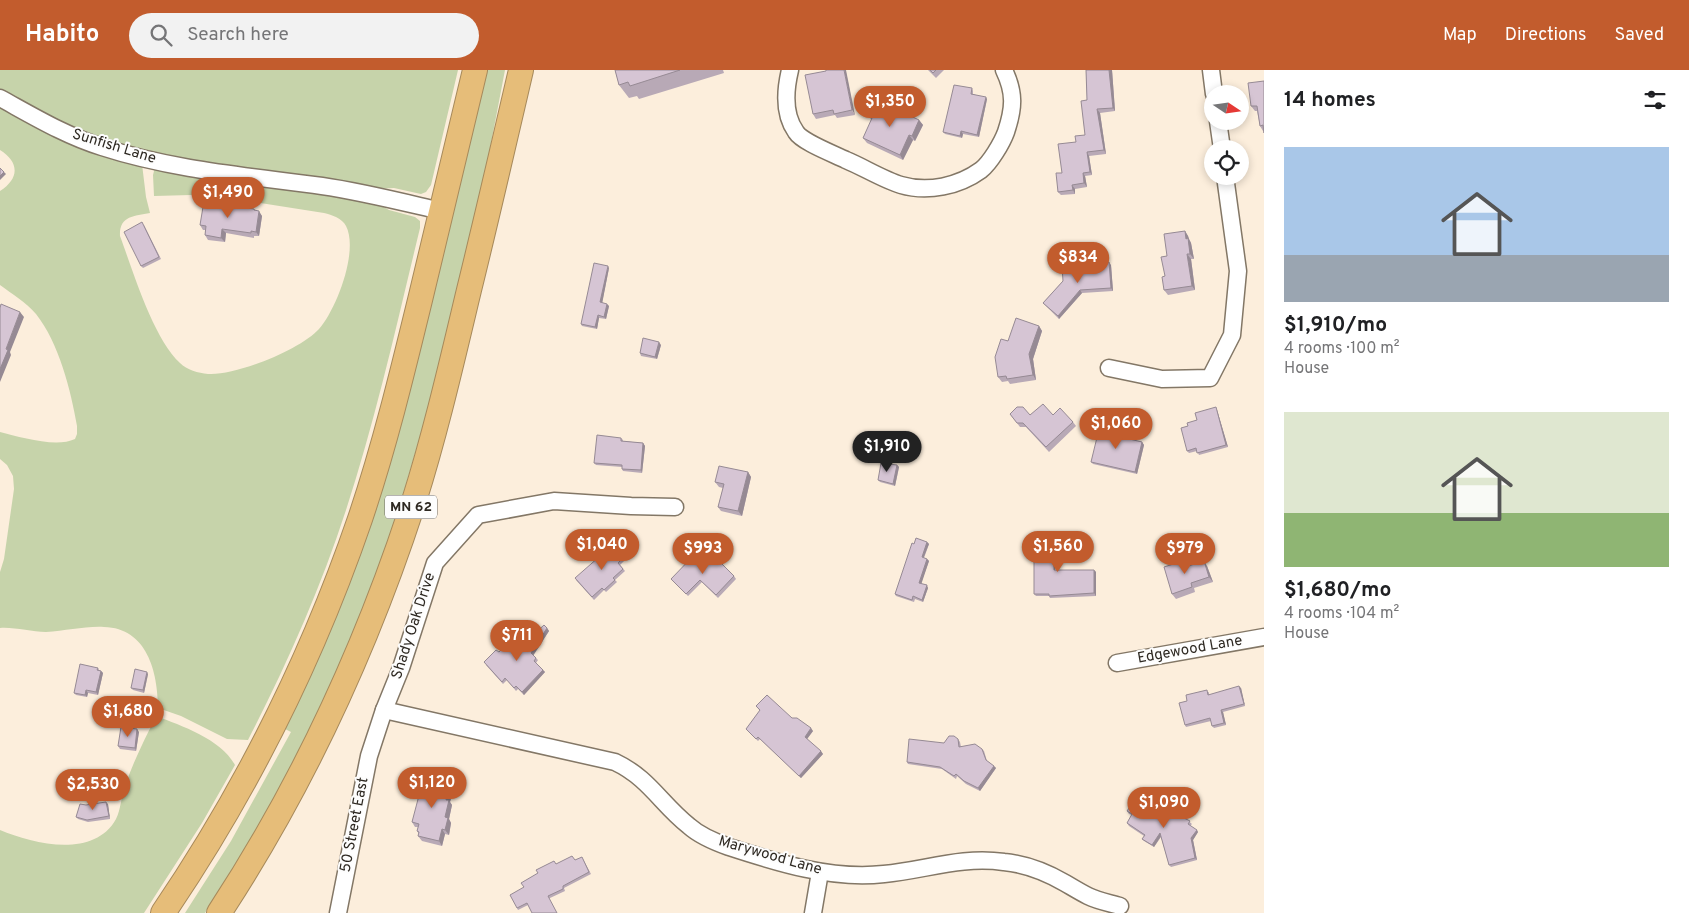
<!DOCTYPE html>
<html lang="en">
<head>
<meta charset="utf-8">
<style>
  body { margin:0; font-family:Overpass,sans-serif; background:#f2f2f2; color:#202124; height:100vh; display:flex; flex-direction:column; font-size:19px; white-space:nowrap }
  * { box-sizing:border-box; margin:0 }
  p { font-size:16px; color:#757577 }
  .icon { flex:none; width:28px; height:28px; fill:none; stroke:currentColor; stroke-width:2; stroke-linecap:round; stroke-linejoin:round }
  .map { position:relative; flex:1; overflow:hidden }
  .drawer { display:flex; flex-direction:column; background:#fff; width:425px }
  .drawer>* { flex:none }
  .needle { width:32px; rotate:103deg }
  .fabs { position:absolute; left:1204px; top:15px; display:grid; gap:10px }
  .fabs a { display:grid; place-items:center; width:45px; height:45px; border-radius:50%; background:#fff; box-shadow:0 2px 8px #0003; font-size:25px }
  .price { position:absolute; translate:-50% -42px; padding:0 11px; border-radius:18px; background:#c25c2d; color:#fff; font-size:16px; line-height:32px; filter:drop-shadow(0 1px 2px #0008) }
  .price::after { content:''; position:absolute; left:50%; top:30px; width:15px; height:11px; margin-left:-8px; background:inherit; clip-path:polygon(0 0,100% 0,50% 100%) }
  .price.on { background:#222; color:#fff }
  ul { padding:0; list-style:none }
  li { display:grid; align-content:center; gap:10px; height:265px; padding:0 20px }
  li span { display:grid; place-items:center; height:155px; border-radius:0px; color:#555 }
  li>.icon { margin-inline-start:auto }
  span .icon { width:90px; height:90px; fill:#fffc; stroke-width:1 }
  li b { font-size:21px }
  h2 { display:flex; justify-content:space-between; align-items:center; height:60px; padding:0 20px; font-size:21px }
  header { display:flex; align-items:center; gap:30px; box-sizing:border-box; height:70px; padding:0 25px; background:#c25c2d; color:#fff }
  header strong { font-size:24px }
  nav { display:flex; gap:28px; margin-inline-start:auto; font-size:18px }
  .search { width:350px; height:45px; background:#f2f2f2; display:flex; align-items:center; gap:12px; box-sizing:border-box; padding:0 18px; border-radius:28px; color:#757577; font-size:19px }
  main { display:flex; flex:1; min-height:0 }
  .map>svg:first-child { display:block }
  .green { fill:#c6d3aa }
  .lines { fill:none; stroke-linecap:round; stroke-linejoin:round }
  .minor-casing { stroke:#837766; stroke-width:19 }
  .highway-casing { stroke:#a6895b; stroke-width:26 }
  .minor { stroke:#fff; stroke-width:16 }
  .highway { stroke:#e6bd79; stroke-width:24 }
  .wall { fill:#b8a9b6 }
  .shaded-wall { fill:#968a94 }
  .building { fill:#d6c5d4; stroke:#968a94 }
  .labels { text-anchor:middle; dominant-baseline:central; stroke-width:4; stroke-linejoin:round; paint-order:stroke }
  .shield { fill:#fdfdfd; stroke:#6c6964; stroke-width:1 }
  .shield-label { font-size:14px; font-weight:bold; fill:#2e2922 }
  .street-label { font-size:15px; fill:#2e2922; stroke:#fdfdfd }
</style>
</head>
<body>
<header>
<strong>Habito</strong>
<div class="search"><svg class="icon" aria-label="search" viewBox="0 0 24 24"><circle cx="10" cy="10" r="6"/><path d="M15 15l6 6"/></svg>Search here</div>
<nav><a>Map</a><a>Directions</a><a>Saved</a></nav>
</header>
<main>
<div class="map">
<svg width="1264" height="843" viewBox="0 0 1264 843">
  <rect width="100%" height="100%" fill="#fceedc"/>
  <g class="green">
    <path d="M0,0H458L431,115L426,122L421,124L394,118L373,119L157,86L87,66L0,22Z"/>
    <path d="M486,0H505L484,110L432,325L393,459L356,557L314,653L265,746L205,843H185L231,771L291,662L285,659L322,580L360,484Z"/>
    <path d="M0,35L142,94L146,127L150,143C134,146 119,146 120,166C133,201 153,268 180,293C187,300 198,303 208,304C235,306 300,280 319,259C336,240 359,181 346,156C342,148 332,145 324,143L222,127L191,125L154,126L153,105L155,97L373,131L389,140L415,147L420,151V158C397,253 376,348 346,440C320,520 286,596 248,670L227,669L181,646L158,638C158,602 147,558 104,557C85,556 66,561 46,562C31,562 15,557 0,558V502L4,489L14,419L13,406L7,395L0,389V362C20,367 56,378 75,369L77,364V356C71,321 59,273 36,244C26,232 12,224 0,215V121C20,108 19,92 0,80Z"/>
    <path d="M156,646C182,656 221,669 235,695L202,753L144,843H0V760C33,774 94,789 116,749C121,739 121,727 125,716C133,692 145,669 156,646Z"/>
  </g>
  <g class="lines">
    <g class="minor-casing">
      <g id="minor">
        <path d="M790,0C785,21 783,44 796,62C802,72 834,84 846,90C863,97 884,110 901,115C928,123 959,116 981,100C990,93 1002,73 1006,62C1014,38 1015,23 1004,0"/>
        <path d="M1211,0L1214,24"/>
        <path d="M0,28C33,46 66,66 102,77C173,100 249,106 322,116C363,122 402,132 441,141"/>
        <path d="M1218,51L1222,79"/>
        <path d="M1109,298L1162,309L1210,308L1232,265L1238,201L1225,106"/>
        <path d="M1117,593L1264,567"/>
        <path d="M384,640L615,692C649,708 661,734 689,756C700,766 715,772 729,777C778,793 832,810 884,804C926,800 961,786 1004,792C1025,794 1046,802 1065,813C1072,817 1080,822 1088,826C1098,831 1110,833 1120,836"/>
        <path d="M338,843L369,686L384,640L401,598L435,493L478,445L554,431L631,436L675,437"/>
        <path d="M813,843L820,802"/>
      </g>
    </g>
    <g class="highway-casing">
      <g id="highway">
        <path d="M163,843C246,721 312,589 360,449C384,378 402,304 420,230C438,153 457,77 475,0"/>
        <path d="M219,843C303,715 367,576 414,431C436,361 452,291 469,220C487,147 504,73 521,0"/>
      </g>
    </g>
    <use href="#minor" class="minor"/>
    <use href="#highway" class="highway"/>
  </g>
  <g class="wall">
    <path d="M615,0H723L724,3L639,29L637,26L629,28L619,15Z"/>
    <path d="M928,0H944L936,8Z"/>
    <path d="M1086,0H1112L1115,41L1100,43L1106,84L1089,86L1092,105L1085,106L1087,117L1075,119V124L1061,125L1058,122L1062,103L1076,72L1085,65L1087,30Z"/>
    <path d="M826,1L855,45L837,48L835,45L816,49L813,44Z"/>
    <path d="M1264,11V61H1263L1260,56L1257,41H1255L1251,36Z"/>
    <path d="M972,18L973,21V24L987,29L979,67L963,64L962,68L945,64L943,62Z"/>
    <path d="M869,47L919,50L923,55L915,71L913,70L903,90L867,73L863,68L872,50Z"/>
    <path d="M254,139L262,146L259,166H254V168L226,163L225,172L208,170L205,165V160H203L200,155Z"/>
    <path d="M144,155L161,189L143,198L141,196Z"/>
    <path d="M1185,161L1188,166L1189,169L1191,173L1194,189H1191L1195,220L1168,225L1164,220L1167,186Z"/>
    <path d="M1111,195L1113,221L1082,223L1059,249L1043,233L1063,211Z"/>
    <path d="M609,198L602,233L609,236L606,249L599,248L597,259L582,256L581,254Z"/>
    <path d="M1039,256L1042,261L1033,289L1036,310L1010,314L1008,311L1002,312L998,307L1008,271Z"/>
    <path d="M661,275L657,289L641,286L640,283Z"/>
    <path d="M1217,340L1228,377L1199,385L1197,381L1189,383L1187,381L1188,356L1197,350Z"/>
    <path d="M1010,344L1030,345H1053L1073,352L1076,356L1049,382L1026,357H1020Z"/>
    <path d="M1119,360L1120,362L1119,367L1142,372L1144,375L1137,404L1093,394L1091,392Z"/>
    <path d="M621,368L623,370V371L643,373L645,376L642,403L623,401L622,399V397L596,395L594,393Z"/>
    <path d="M897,395L899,397L895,416L880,412L878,410Z"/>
    <path d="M748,402L751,407L742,446L721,441L718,437L723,418L719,417L715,412Z"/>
    <path d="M1054,467L1055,469V500H1094L1096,502V526L1050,528L1049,526H1036L1034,524Z"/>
    <path d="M927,472L929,474L924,488L927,489L929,491L921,513L928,518L923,532L915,529L914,532L896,526L895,524L914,474Z"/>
    <path d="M627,484L629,486L620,495L625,501L615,510L617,512L606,522L604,520L594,530L576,510Z"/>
    <path d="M707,495L734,506L736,509L718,528L702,512L688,526L671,509Z"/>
    <path d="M1186,496H1207L1213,512L1194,518L1195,522L1176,529L1172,524Z"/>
    <path d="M547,558L549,561L533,585L538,590L536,593L545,602L524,625L518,619L516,621L507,610L503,614L486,595L499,582L520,577Z"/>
    <path d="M98,598L99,600L101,601L103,603L98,625L88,623L87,627L76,625L74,623Z"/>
    <path d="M148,604L144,623L133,620L131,618Z"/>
    <path d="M1241,618L1245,636L1223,642L1226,655L1214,658L1212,656L1211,651L1186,657L1185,655L1187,631L1209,622V625Z"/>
    <path d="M756,636L813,661L807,669L823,684L801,708L760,669L758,671L746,659L760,641Z"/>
    <path d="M139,662L136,681L120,679L118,676Z"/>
    <path d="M958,669L960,672L961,677L982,679L984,681L987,691L996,698L980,721L966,714L957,706L956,709L942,699L908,694L907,692L944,673Z"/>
    <path d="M451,713L454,718L450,732L452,735L449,749L451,753L449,765L445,764L442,776L422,771L418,766L419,764L417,761L418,757H415L412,752L425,715Z"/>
    <path d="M1144,732L1168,742L1185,745L1187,748L1186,749L1192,754L1190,756L1198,762L1193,770L1197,790L1171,797L1169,795L1161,767L1154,777L1144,771L1142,769L1144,766L1129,756L1127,753L1132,745L1129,744L1127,741Z"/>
    <path d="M108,734L110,749L88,752L78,749L76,747L86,735Z"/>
    <path d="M583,789L591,804L564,818L565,821L550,828L528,835L518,840L517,838L524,817L556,794Z"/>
  </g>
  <g class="shaded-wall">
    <path d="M844,0H846L855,45L852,40Z"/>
    <path d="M1109,0H1112L1115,41L1113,38Z"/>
    <path d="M986,27L987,29L979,67L977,65Z"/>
    <path d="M1097,39L1100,43L1106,84L1104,80Z"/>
    <path d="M919,50L923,55L915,71L912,66Z"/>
    <path d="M961,61L963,64L962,68L960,66Z"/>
    <path d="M909,65L913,70L903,90L900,85Z"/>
    <path d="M1087,82L1089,86L1092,105L1090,102Z"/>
    <path d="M4,102L6,104L0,110V106Z"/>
    <path d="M1083,103L1085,106L1087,117L1084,113Z"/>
    <path d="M1072,115L1075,119V124L1073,120Z"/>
    <path d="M259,141L262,146L259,166L256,162Z"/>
    <path d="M222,159L226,163L225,172L221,168Z"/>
    <path d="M1185,161L1188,166L1189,169L1191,173L1194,189L1190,184L1186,169Z"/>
    <path d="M1187,184L1191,189L1195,220L1192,216Z"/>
    <path d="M1109,192L1111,195L1113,221L1111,218Z"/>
    <path d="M608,196L609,198L602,234L600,232Z"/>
    <path d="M1080,220L1082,223L1059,249L1058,246Z"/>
    <path d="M607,234L609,236L606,249L604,247Z"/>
    <path d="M20,242L24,247L10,282L11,285L0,312V299L6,279Z"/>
    <path d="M598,245L599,248L597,259L595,257Z"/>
    <path d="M1039,256L1042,261L1033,289L1036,310L1033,305L1029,284Z"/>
    <path d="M659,272L661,275L657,289L655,287Z"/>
    <path d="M1216,337L1217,340L1228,377L1226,375Z"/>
    <path d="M1119,360L1120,362L1118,368L1117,366Z"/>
    <path d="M1142,372L1144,375L1137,404L1135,402Z"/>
    <path d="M643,373L645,376L642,403L641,400Z"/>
    <path d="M897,395L899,397L895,416L893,414Z"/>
    <path d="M748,402L751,407L742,446L738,441Z"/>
    <path d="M1054,467L1055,469V503L1054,500Z"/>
    <path d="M927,472L929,474L923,489L922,487Z"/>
    <path d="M927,489L929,491L921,515L919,513Z"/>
    <path d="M1204,491L1207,496L1213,512L1209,507Z"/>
    <path d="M1094,500L1096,502V526L1094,523Z"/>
    <path d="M927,515L928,518L923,532L922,530Z"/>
    <path d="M547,558L549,561L533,586L531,583Z"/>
    <path d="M543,600L545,602L524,625L522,622Z"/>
    <path d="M101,601L103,603L98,625L96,622Z"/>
    <path d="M147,602L148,604L144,623L143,620Z"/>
    <path d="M1239,616L1241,618L1245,636L1244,634Z"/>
    <path d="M86,620L88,623L87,627L85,625Z"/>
    <path d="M1221,640L1223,642L1226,655L1224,653Z"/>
    <path d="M811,658L813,661L807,669L805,667Z"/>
    <path d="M137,659L139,662L136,681L135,678Z"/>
    <path d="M821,681L823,684L801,708L799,706Z"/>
    <path d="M994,696L996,698L980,721L978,718Z"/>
    <path d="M451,713L454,718L450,732L452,735L449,749L451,753L449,765L445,760V747L446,730Z"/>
    <path d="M106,732L108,734L110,749L109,746Z"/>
    <path d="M442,759L445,764L442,776L439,771Z"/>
    <path d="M1197,760L1198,762L1193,770L1197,790L1195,788L1191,768Z"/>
    <path d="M1160,763L1161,766L1154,777L1152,775Z"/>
  </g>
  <g class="building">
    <path d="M615,0H680L630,16L628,12L619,15Z"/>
    <path d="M826,0H844L852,40L834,44L833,40L813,44L805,5L826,1Z"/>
    <path d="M930,0H936L933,3Z"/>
    <path d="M1086,0H1109L1113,38L1097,39L1104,80L1087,82L1090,102L1083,103L1084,113L1072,115L1073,120L1058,122L1056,103H1062L1058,74L1076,72L1075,66L1085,65L1081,31L1087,30Z"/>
    <path d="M1264,11V63L1263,55L1260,56L1257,36H1251L1248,13Z"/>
    <path d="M954,15L972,18L971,24L986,27L977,65L961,61L960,66L943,62Z"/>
    <path d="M877,30L919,50L912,66L909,65L900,85L863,68L872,48L869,47Z"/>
    <path d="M0,98L4,102L0,106Z"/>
    <path d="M204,131L254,139V140L259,141L256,162L251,161V163L222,159L221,168L205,165L206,156L200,155Z"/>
    <path d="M142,152L159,187L141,196L124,162Z"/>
    <path d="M1185,161L1186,169L1188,168L1190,184H1187L1192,216L1164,220L1162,207L1165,206L1161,187L1167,186L1164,164Z"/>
    <path d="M1109,192L1111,218L1080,220L1058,246L1043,233L1063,211L1062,196Z"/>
    <path d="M594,193L608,196L600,232L607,234L604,247L598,245L595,257L581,254Z"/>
    <path d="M1,234L20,242L6,279L8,280L0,299V238Z"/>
    <path d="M1016,248L1039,256L1029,284L1033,305L1007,309L1006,306L998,307L995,287L1001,269L1008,271Z"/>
    <path d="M643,268L659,272L655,287L640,283Z"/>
    <path d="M1043,334L1053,345L1060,338L1073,352L1046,377L1023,353H1017L1010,344L1017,337H1023L1030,345Z"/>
    <path d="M1216,337L1226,375L1197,383L1196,378L1187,381L1181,358L1188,356L1187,353L1197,350L1195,343Z"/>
    <path d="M1100,355L1119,360L1117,366L1142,372L1135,402L1091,392Z"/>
    <path d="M597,365L621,368V371L643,373L641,400L622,399V395L594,393Z"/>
    <path d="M881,393L897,395L893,414L878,410Z"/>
    <path d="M719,396L748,402L738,441L718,437L724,414L715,412Z"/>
    <path d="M1034,467H1054V500H1094V523L1049,526V524H1034Z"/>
    <path d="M916,468L927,472L922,487L927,489L919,513L927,515L922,530L913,526L912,530L895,524L912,473L914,474Z"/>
    <path d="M616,472L627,484L618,493L623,499L613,508L615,510L604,520L602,518L592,527L575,508Z"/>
    <path d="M696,483L707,495L715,487L734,506L716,525L700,510L686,524L671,509Z"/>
    <path d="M1183,491L1185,497L1204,491L1209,507L1191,513L1192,517L1172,524L1164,497Z"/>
    <path d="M544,555L547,558L531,583L536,588L534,591L543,600L522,622L516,616L514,618L505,608L502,612L484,592L496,580L499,582L512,569L520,577Z"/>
    <path d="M80,594L98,598L97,600L101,601L96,622L86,620L85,625L74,623Z"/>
    <path d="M135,599L147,602L143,620L131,618Z"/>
    <path d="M1239,616L1244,634L1221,640L1224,653L1212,656L1210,648L1185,655L1179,633L1187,631L1186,625L1207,620L1208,625Z"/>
    <path d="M767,625L792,648H797L811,658L805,667L821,681L799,706L758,667L756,669L746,659L760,640L756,636Z"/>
    <path d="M121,657L137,659L135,678L118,676Z"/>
    <path d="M949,666H954L958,669L959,677L975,674L982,679L986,690L994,696L978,718L964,711L956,704L954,706L940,697L907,692L909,669L944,673Z"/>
    <path d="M427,707L451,713L446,730H449L445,747L448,748L445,760L442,759L439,771L418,766L419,762L417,761L419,754L412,752L422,714L425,715Z"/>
    <path d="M1136,728L1144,732L1146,729L1168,742L1172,737L1185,745L1184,748L1190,751L1188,754L1197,760L1191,768L1195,788L1169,795L1160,763L1152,775L1142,769L1145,765L1127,753L1132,744L1127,741Z"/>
    <path d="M106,732L109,746L87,750L76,747L80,734L86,735Z"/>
    <path d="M572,786L575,790L582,787L589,802L563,816V819L548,826L557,843H532L527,833L517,838L510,825L524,817L521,813L538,803L536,800L554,791L556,794Z"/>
  </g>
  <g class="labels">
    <rect class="shield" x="385" y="425.5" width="52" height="23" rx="4"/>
    <g class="shield-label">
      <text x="411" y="437">MN 62</text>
    </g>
    <g class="street-label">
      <text transform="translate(114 77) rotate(17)">Sunfish Lane</text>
      <text transform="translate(414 556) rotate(-72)">Shady Oak Drive</text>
      <text transform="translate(1190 580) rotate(-10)">Edgewood Lane</text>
      <text transform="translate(355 755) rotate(-79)">50 Street East</text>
      <text transform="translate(770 786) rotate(16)">Marywood Lane</text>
    </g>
  </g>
</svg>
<div class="fabs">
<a><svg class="needle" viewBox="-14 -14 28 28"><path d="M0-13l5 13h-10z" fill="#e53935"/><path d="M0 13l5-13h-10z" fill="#757577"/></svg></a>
<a><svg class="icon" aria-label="locate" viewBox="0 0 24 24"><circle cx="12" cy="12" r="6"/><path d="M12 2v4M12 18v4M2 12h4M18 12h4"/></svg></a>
</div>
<b class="price" style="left:890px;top:58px">$1,350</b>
<b class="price" style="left:228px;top:149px">$1,490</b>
<b class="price" style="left:1078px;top:214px">$834</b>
<b class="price" style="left:1116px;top:380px">$1,060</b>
<b class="price on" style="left:887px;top:403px">$1,910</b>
<b class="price" style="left:602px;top:501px">$1,040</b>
<b class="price" style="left:1058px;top:503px">$1,560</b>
<b class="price" style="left:703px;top:505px">$993</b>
<b class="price" style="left:1185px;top:505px">$979</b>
<b class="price" style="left:517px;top:592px">$711</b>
<b class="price" style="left:128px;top:668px">$1,680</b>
<b class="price" style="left:432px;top:739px">$1,120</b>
<b class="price" style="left:93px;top:741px">$2,530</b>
<b class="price" style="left:1164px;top:759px">$1,090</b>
</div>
<section class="drawer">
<h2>14 homes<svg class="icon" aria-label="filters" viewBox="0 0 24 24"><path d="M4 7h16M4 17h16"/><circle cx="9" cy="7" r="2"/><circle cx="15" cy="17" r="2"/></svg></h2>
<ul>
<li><span style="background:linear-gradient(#a9c7e8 70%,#9aa5b1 0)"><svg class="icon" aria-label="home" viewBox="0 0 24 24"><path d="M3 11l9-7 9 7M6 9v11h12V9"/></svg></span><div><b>$1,910/mo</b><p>4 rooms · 100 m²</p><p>House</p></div></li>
<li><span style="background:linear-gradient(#dfe7d0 65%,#8fb573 0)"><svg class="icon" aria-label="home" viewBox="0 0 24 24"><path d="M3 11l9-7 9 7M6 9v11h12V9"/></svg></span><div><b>$1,680/mo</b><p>4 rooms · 104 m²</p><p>House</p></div></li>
</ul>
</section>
</main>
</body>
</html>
